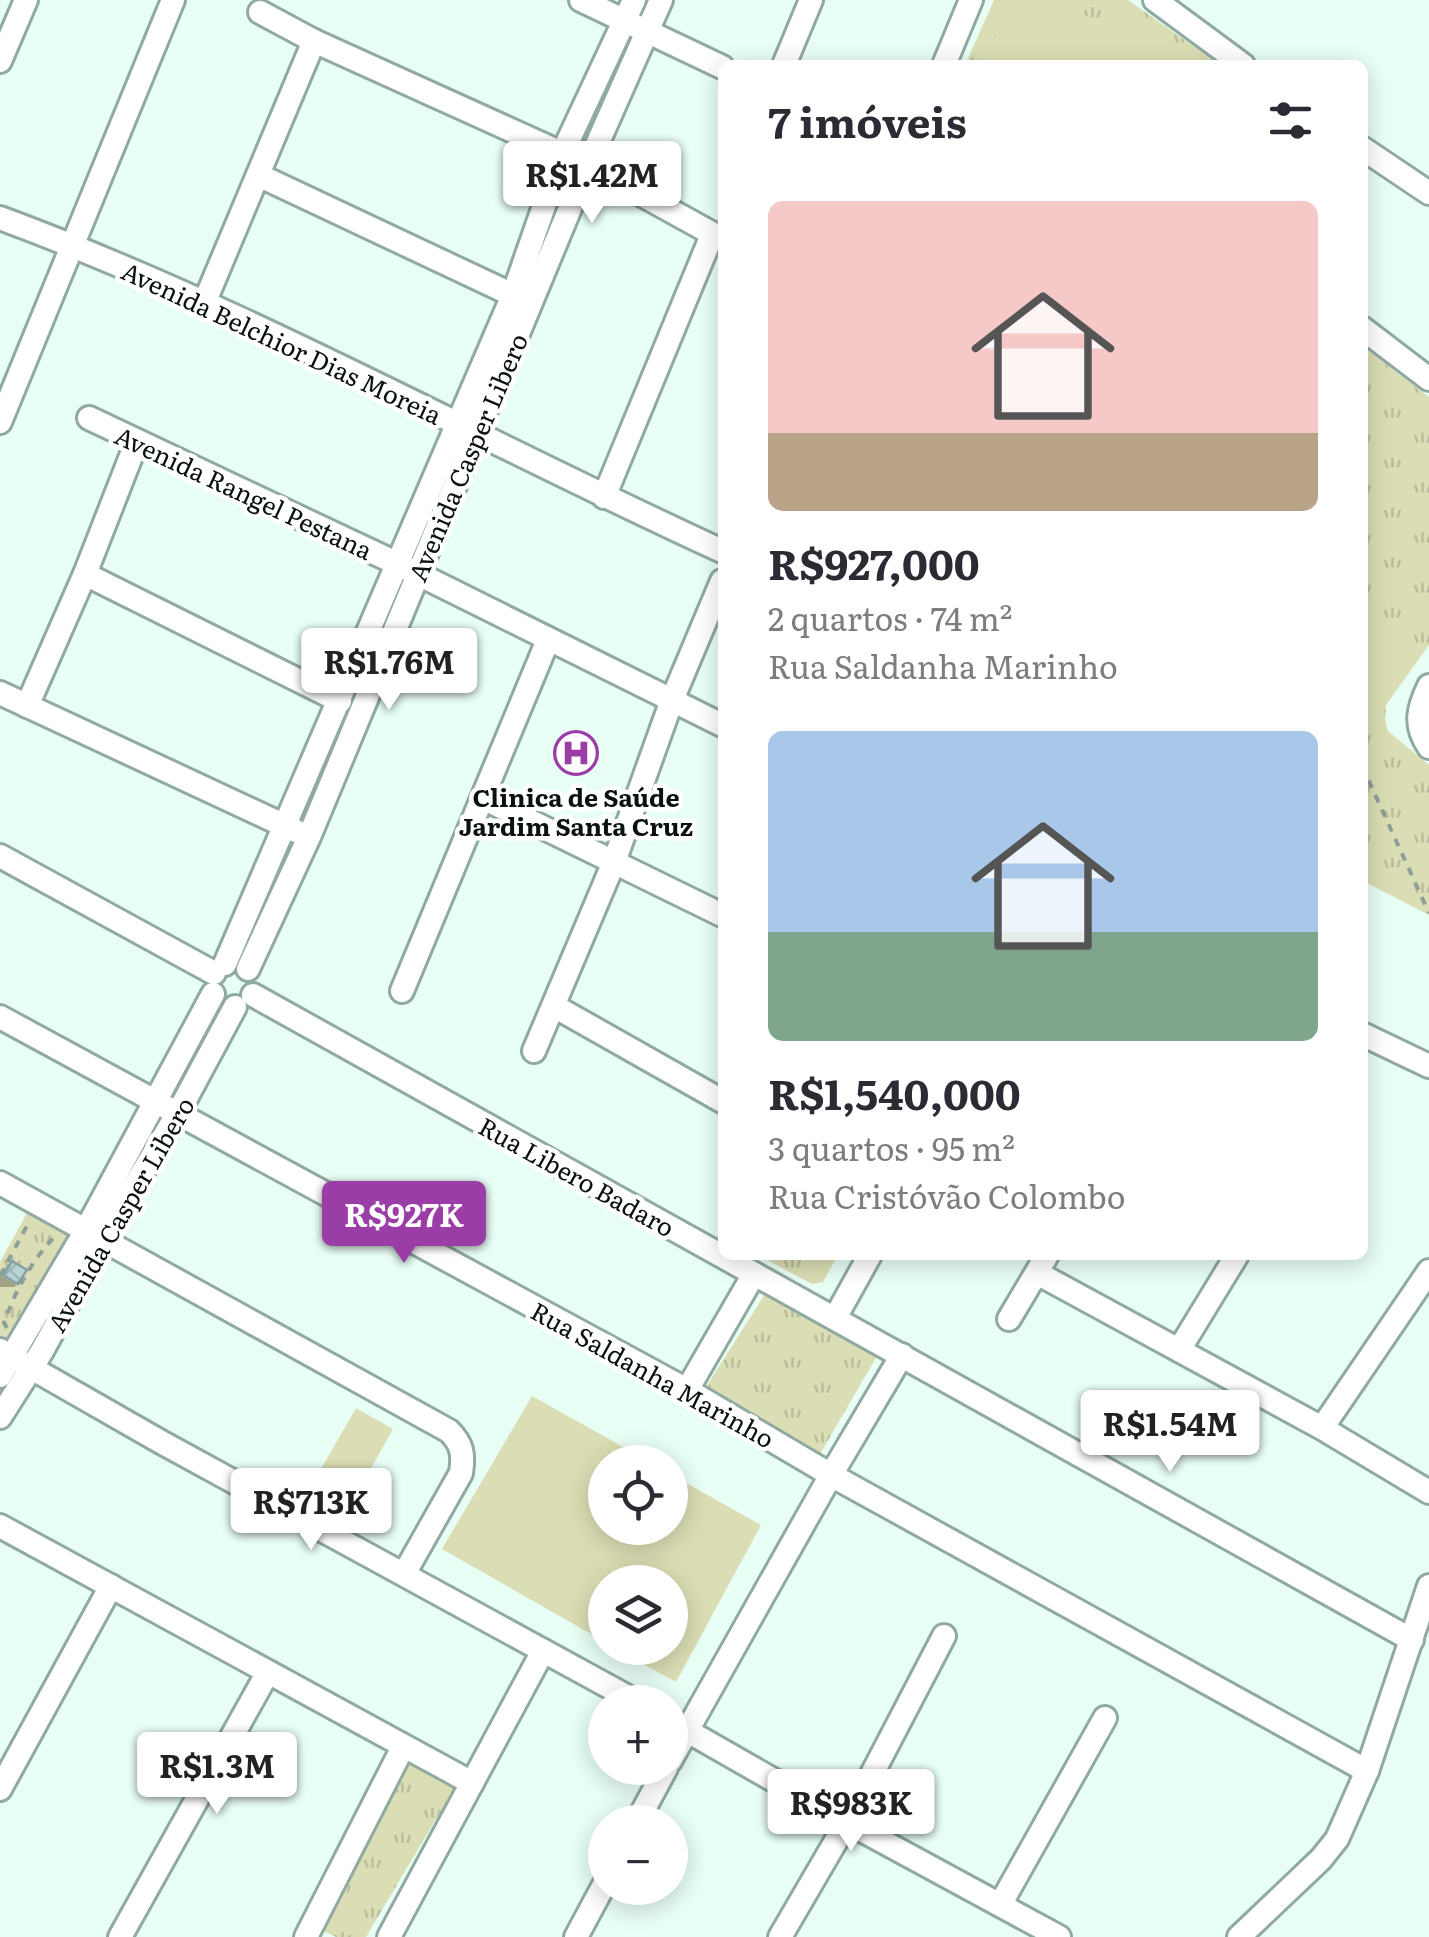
<!DOCTYPE html>
<html lang="pt">
<head>
<meta charset="utf-8">
<style>
  body { margin:0; font-family:Literata,serif; background:#f2f2f3; color:#2b2b33; height:100vh; display:flex; flex-direction:column; font-size:38px; white-space:nowrap }
  * { box-sizing:border-box; margin:0 }
  p { font-size:32px; color:#7c7c81 }
  .icon { flex:none; width:55px; height:55px; fill:none; stroke:currentColor; stroke-width:2; stroke-linecap:round; stroke-linejoin:round }
  .map { position:relative; flex:1; overflow:hidden }
  .details { position:absolute; left:718px; top:60px; width:650px; height:1200px; display:flex; flex-direction:column; background:#fff; border-radius:15px; box-shadow:0 5px 25px #0003 }
  .details>* { flex:none }
  .controls { position:absolute; left:588px; top:1445px; display:grid; gap:20px }
  .controls a { display:grid; place-items:center; width:100px; height:100px; border-radius:50%; background:#fff; box-shadow:0 5px 25px #0003; font-size:50px }
  .price { position:absolute; translate:-50% -85px; padding:0 22px; border-radius:10px; background:#fff; color:#222; font-size:32px; line-height:65px; filter:drop-shadow(0 2px 5px #0008) }
  .price::after { content:''; position:absolute; left:50%; top:60px; width:30px; height:22px; margin-left:-15px; background:inherit; clip-path:polygon(0 0,100% 0,50% 100%) }
  .price.selected { background:#9a3da6; color:#fff }
  ul { padding:0; list-style:none }
  li { display:grid; align-content:center; gap:20px; height:530px; padding:0 50px }
  li span { display:grid; place-items:center; height:310px; border-radius:15px; color:#555 }
  li>.icon { margin-inline-start:auto }
  span .icon { width:180px; height:180px; fill:#fffc; stroke-width:1 }
  li b { font-size:42px }
  h2 { display:flex; justify-content:space-between; align-items:center; height:120px; padding:0 50px; font-size:42px }
  .map>svg:first-child { display:block }
  .park { fill:url(#park-tufts) }
  .garden { fill:#dbdeb4 }
  .building { fill:url(#building-cross-hatch); stroke:#84a0a2; stroke-width:2.5; filter:url(#shadow) }
  .lines { fill:none; stroke-linecap:round; stroke-linejoin:round }
  .minor-casing { stroke:#90aaa1; stroke-width:28 }
  .path { stroke:#8d9f98; stroke-width:4; stroke-dasharray:8 8; stroke-linecap:butt }
  .minor { stroke:#fff; stroke-width:22 }
  .labels { text-anchor:middle; dominant-baseline:central; stroke-width:9; stroke-linejoin:round; paint-order:stroke }
  .street-label { font-size:25px; fill:#09120f; stroke:#fff }
  .poi-label { font-size:25px; font-weight:bold; fill:#09120f; stroke:#fff }
</style>
</head>
<body>
<div class="map">
<svg width="1429" height="1937" viewBox="0 0 1429 1937">
  <defs>
    <pattern id="park-tufts" width="24" height="20" patternUnits="userSpaceOnUse" patternTransform="scale(2.5)"><rect width="24" height="20" fill="#dbdeb4"/><path d="M3 7l-1-3M5 7V3M7 7l1-3M15 17l-1-3M17 17v-4M19 17l1-3" fill="none" stroke="#bbbd9a"/></pattern>
    <pattern id="building-cross-hatch" width="8" height="8" patternUnits="userSpaceOnUse" patternTransform="scale(2.5)"><rect width="8" height="8" fill="#b7d4d6"/><path d="M0 0l8 8M0 8l8-8" fill="none" stroke="#9cb5b6"/></pattern>
    <filter id="shadow"><feDropShadow dx="-8" dy="8" stdDeviation="0" flood-color="#0004"/></filter>
  </defs>
  <rect width="100%" height="100%" fill="#e8fff6"/>
  <g class="park">
    <path d="M994,0H1128L1220,65H965Z"/>
    <path d="M1362,346L1429,397V645L1386,705L1385,719L1388,731L1429,765V915L1363,881Z"/>
    <path d="M33,1202L83,1230L11,1355L0,1349V1262Z"/>
    <path d="M758,1255H838L823,1282L812,1284Z"/>
    <path d="M765,1294L877,1356L820,1454L706,1387Z"/>
    <path d="M412,1758L458,1782L366,1937H336L324,1931Z"/>
  </g>
  <g class="garden">
    <path d="M1010,0H1051L1177,56L1173,65H983Z"/>
    <path d="M1377,624L1414,653L1368,713L1363,708V644Z"/>
    <path d="M532,1396L650,1462H605V1528H670V1474L761,1525L676,1682L614,1648H670V1582H605V1642L442,1549Z"/>
    <path d="M356,1408L393,1429L347,1511L309,1490Z"/>
  </g>
  <path class="building" d="M12,1261L27,1270L18,1284L3,1275Z"/>
  <g class="lines">
    <g class="minor-casing">
      <g id="minor">
        <path d="M581,0L722,67"/>
        <path d="M1155,0L1243,65"/>
        <path d="M260,12L314,41L588,165L722,239"/>
        <path d="M0,61L26,0"/>
        <path d="M784,65L811,0"/>
        <path d="M944,65L971,0"/>
        <path d="M1362,148L1429,193"/>
        <path d="M258,175L513,295"/>
        <path d="M0,218C249,310 481,441 722,551"/>
        <path d="M205,301L314,41"/>
        <path d="M1362,328L1429,379"/>
        <path d="M89,418L398,564L722,725"/>
        <path d="M0,422L173,0"/>
        <path d="M604,497L712,235"/>
        <path d="M85,574L340,701"/>
        <path d="M1429,686C1418,709 1414,725 1429,747"/>
        <path d="M0,693L296,831"/>
        <path d="M27,706L85,574L137,441"/>
        <path d="M483,798L722,915"/>
        <path d="M0,856L214,973"/>
        <path d="M225,964L513,295L562,154L634,0"/>
        <path d="M248,969L309,837L588,165L661,0"/>
        <path d="M402,991L548,640"/>
        <path d="M253,995L1412,1640"/>
        <path d="M554,1006L722,1101"/>
        <path d="M0,1017L687,1390L831,1475L1367,1771"/>
        <path d="M1362,1034L1429,1066"/>
        <path d="M534,1051L614,862L672,700L722,581"/>
        <path d="M0,1183L449,1431C462,1444 464,1454 461,1473L404,1574"/>
        <path d="M1037,1273L1322,1428L1429,1492"/>
        <path d="M835,1318L870,1255"/>
        <path d="M1009,1319L1047,1255"/>
        <path d="M0,1350L161,1442L637,1702"/>
        <path d="M1179,1350L1237,1255"/>
        <path d="M0,1376L85,1232L213,994"/>
        <path d="M687,1390L754,1274"/>
        <path d="M0,1417L42,1351L103,1239L178,1113L235,1007"/>
        <path d="M1322,1428L1429,1271"/>
        <path d="M0,1526L472,1783"/>
        <path d="M670,1721L847,1822L1059,1937"/>
        <path d="M670,1761L831,1475L902,1355"/>
        <path d="M0,1789L111,1586"/>
        <path d="M637,1822L666,1768"/>
        <path d="M1000,1905L1105,1718"/>
        <path d="M120,1937L268,1672"/>
        <path d="M306,1937L403,1747"/>
        <path d="M389,1937L543,1651"/>
        <path d="M576,1937L605,1883"/>
        <path d="M780,1937L847,1822L944,1636"/>
        <path d="M1239,1937L1321,1859L1337,1839L1367,1771L1429,1586"/>
      </g>
    </g>
    <g class="path">
      <path d="M1362,766L1429,913"/>
      <path d="M0,1276L29,1222"/>
      <path d="M7,1328L4,1323C16,1289 32,1260 57,1234"/>
    </g>
    <use href="#minor" class="minor"/>
  </g>
  <defs>
    <g id="hospital-ring" transform="scale(2.25)"><circle r="9.5" fill="#fff" stroke="#9a3da6" stroke-width="1.5"/><path d="M-5-5h3v3.5h4V-5h3V5h-3V1.5h-4V5h-3Z" fill="#9a3da6"/></g>
  </defs>
  <g fill-rule="evenodd">
    <use href="#hospital-ring" x="576" y="753"/>
  </g>
  <g class="labels">
    <g class="street-label">
      <text transform="translate(282 342) rotate(25)">Avenida Belchior Dias Moreia</text>
      <text transform="translate(467 457) rotate(-67)">Avenida Casper Libero</text>
      <text transform="translate(244 492) rotate(25)">Avenida Rangel Pestana</text>
      <text transform="translate(577 1176) rotate(29)">Rua Libero Badaro</text>
      <text transform="translate(120 1214) rotate(-60)">Avenida Casper Libero</text>
      <text transform="translate(653 1374) rotate(29)">Rua Saldanha Marinho</text>
    </g>
    <g class="poi-label">
      <text x="576" y="796">Clinica de Saúde<tspan x="576" dy="29">Jardim Santa Cruz</tspan></text>
    </g>
  </g>
</svg>
<div class="controls">
<a><svg class="icon" aria-label="locate" viewBox="0 0 24 24"><circle cx="12" cy="12" r="6"/><path d="M12 2v4M12 18v4M2 12h4M18 12h4"/></svg></a>
<a><svg class="icon" aria-label="layers" viewBox="0 0 24 24"><path d="M12 4l9 5-9 5-9-5zM3 14l9 5 9-5"/></svg></a>
<a>+</a>
<a>−</a>
</div>
<b class="price" style="left:592px;top:226px">R$1.42M</b>
<b class="price" style="left:389px;top:713px">R$1.76M</b>
<b class="price selected" style="left:404px;top:1266px">R$927K</b>
<b class="price" style="left:1170px;top:1475px">R$1.54M</b>
<b class="price" style="left:311px;top:1553px">R$713K</b>
<b class="price" style="left:217px;top:1817px">R$1.3M</b>
<b class="price" style="left:851px;top:1854px">R$983K</b>
<section class="details">
<h2>7 imóveis<svg class="icon" aria-label="filters" viewBox="0 0 24 24"><path d="M4 7h16M4 17h16"/><circle cx="9" cy="7" r="2"/><circle cx="15" cy="17" r="2"/></svg></h2>
<ul>
<li><span style="background:linear-gradient(#f6c9c9 75%,#b9a48a 0)"><svg class="icon" aria-label="home" viewBox="0 0 24 24"><path d="M3 11l9-7 9 7M6 9v11h12V9"/></svg></span><div><b>R$927,000</b><p>2 quartos · 74 m²</p><p>Rua Saldanha Marinho</p></div></li>
<li><span style="background:linear-gradient(#a9c7e8 65%,#7fa58c 0)"><svg class="icon" aria-label="home" viewBox="0 0 24 24"><path d="M3 11l9-7 9 7M6 9v11h12V9"/></svg></span><div><b>R$1,540,000</b><p>3 quartos · 95 m²</p><p>Rua Cristóvão Colombo</p></div></li>
</ul>
</section>
</div>
</body>
</html>
